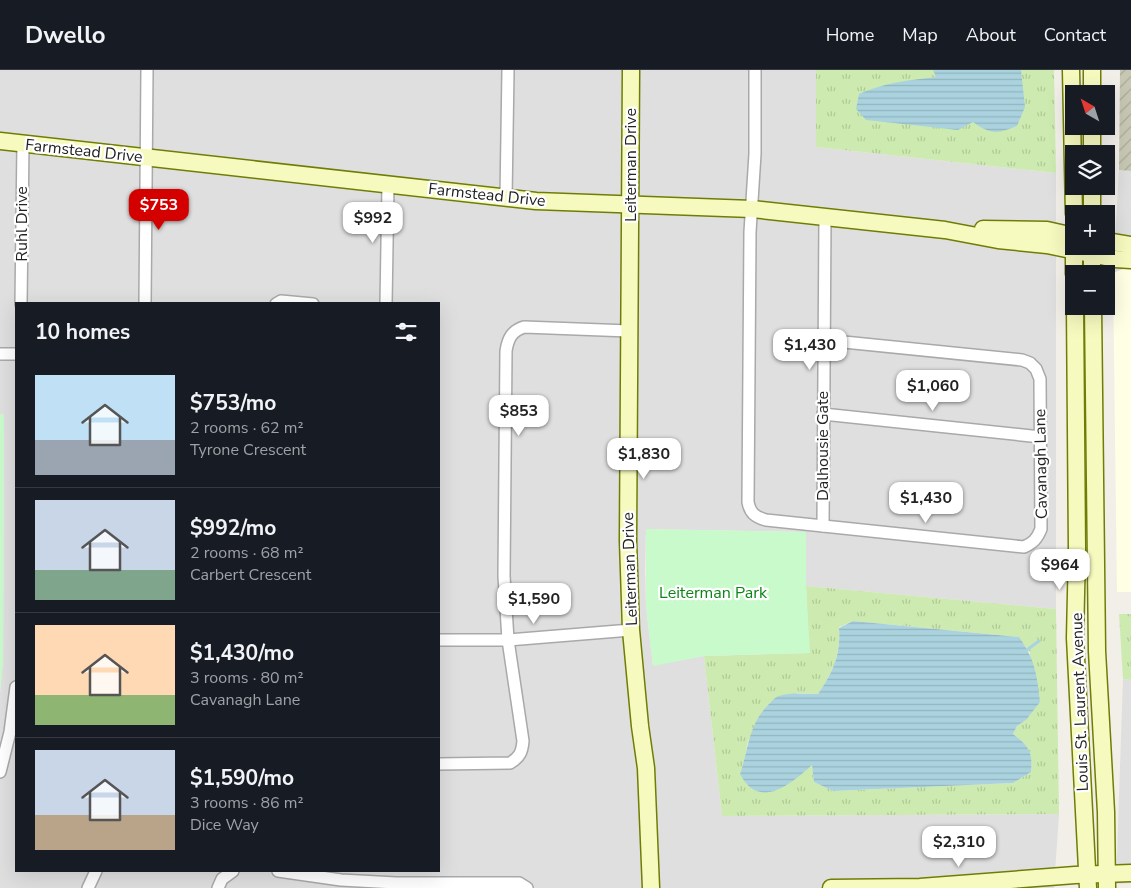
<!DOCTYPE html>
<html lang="en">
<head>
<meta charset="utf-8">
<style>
  body { margin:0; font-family:"Nunito Sans",sans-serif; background:#242831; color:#f1f3f6; height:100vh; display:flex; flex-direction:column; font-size:19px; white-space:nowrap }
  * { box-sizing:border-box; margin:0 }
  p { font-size:16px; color:#9ea1a6 }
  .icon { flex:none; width:28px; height:28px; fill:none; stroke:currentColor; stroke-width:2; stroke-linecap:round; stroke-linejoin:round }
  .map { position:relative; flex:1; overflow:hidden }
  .drawer { position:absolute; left:15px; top:232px; width:425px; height:570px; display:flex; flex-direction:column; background:#171b24; border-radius:0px; box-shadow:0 5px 20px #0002 }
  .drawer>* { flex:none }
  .needle { width:32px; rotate:321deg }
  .buttons { position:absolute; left:1065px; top:15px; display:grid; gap:10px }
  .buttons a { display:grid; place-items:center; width:50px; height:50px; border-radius:0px; background:#171b24; box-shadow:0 5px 20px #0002; font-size:25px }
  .price { position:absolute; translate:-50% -42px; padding:0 11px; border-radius:10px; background:#fff; color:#222; font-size:16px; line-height:32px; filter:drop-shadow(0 1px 2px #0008) }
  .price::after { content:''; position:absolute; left:50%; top:30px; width:15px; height:11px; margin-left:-8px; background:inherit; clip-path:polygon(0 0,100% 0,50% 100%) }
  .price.active { background:#d40000; color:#fff }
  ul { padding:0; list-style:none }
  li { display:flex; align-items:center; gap:15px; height:125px; padding:0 20px }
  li+li { border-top:1px solid #363941 }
  li span { display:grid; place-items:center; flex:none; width:140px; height:100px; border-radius:0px; color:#555 }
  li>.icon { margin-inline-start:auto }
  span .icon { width:60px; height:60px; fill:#fffc; stroke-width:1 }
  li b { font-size:21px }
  h2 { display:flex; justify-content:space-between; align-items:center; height:60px; padding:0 20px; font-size:21px }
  header { display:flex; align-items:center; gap:30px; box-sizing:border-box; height:70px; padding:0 25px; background:#171b24; border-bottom:1px solid #363941 }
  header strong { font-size:24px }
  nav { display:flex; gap:28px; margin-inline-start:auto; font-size:18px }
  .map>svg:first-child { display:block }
  .residential { fill:#e0dfdf; fill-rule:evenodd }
  .education { fill:#ffffe5 }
  .construction { fill:url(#construction-furrows) }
  .grass { fill:url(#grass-tufts); fill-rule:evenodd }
  .park { fill:#c8facc }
  .water { fill:url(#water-rules) }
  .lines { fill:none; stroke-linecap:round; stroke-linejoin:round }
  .stream { stroke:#aad3df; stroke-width:3 }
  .street-casing { stroke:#a9a9a9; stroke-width:14 }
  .secondary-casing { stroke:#707d05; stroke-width:19 }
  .street { stroke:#fff; stroke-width:11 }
  .secondary { stroke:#f7fabf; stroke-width:16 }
  .labels { text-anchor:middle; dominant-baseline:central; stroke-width:4.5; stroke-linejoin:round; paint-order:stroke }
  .street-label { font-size:16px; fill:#222; stroke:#fff }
  .park-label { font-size:16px; fill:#0c8416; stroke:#fff }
</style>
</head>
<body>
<header>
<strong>Dwello</strong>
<nav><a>Home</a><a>Map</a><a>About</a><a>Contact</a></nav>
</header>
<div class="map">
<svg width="1131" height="818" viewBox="0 0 1131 818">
  <defs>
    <pattern id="construction-furrows" width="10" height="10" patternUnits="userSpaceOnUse" patternTransform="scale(1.25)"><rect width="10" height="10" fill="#c7c7b4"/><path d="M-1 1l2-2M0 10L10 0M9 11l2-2" fill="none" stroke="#abab9a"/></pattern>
    <pattern id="grass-tufts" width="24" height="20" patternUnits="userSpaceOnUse" patternTransform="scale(1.25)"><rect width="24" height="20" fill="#cdebb0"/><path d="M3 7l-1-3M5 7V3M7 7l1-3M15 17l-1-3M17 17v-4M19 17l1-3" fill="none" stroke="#b0c997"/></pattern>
    <pattern id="water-rules" width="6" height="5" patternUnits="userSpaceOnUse" patternTransform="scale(1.25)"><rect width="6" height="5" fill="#aad3df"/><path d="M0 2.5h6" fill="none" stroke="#92b5bf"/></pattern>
  </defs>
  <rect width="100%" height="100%" fill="#f2efe9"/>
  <g class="residential">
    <path d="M0,0H816V77L1056,103V539L806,516V462L646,459L645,499L646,537L653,595L704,586L722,746L1059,744L1054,818H0V623L3,590L4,345L0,344ZM16,234H439V801H16Z"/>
    <path d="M1119,100L1131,101V199L1126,198L1113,203Z"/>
    <path d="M1123,609L1131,610V813L1116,814Z"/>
  </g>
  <path class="education" d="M1126,198L1131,199V522H1117L1113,203Z"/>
  <path class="construction" d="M1120,0H1131V101L1119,100Z"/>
  <g class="grass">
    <path d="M816,0H1054L1056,103L816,77Z"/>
    <path d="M806,516L1056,539L1059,744L722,746L704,586L809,583ZM853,551L1018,567L1030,582L1026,650L1017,656L1013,664C1029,676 1033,683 1031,702L1013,713L833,721L814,712L812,695L740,704L744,692L748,671L797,623L818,624C833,602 841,584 839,557Z"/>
    <path d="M1119,544H1131V610L1123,609Z"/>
  </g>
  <g class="park">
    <path d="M0,344L4,345L3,590L0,623Z"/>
    <path d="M646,459L806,462V516L810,583L704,586L653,596L646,537Z"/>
  </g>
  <g class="water">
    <path d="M933,0H1021L1025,37L1017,56C997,64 991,65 973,52L958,60L866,50L856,39L859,24C883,13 909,10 936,7Z"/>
    <path d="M853,551L1019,567C1035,589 1037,605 1040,632L1026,650L1017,656L1013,664C1029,676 1033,682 1031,702L1013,713L833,721L814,712L812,695C791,714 759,741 740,704C749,678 748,654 770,633C772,631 775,627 779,626C791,622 805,624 818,624C833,602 841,585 839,558Z"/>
  </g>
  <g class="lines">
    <path class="stream" d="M1024,582L1039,571"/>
    <g class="street-casing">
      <g id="street">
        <path d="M755,0V84L750,162L748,432C750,443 755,447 766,450L1024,477C1033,473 1037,469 1041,459L1040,309L1036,299L1030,293L1022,290L824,270"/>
        <path d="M506,128L508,0"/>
        <path d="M21,234L23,74"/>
        <path d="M145,234L147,0"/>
        <path d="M276,234L281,231L313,234"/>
        <path d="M386,234L388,115"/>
        <path d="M0,284H16"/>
        <path d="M823,344L1041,367"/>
        <path d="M823,456L825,147"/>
        <path d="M439,570H508L631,560"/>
        <path d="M439,694L510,693C520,687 522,682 523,671L508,570L504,506L506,281C508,268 512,261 524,257L629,261"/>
        <path d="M0,702L10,662L16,617"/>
        <path d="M278,801L341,810L396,813H519L527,818"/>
        <path d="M88,818L96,801"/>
        <path d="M218,818L222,809L233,801"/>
      </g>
    </g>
    <g class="secondary-casing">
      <g id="secondary">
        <path d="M631,0L628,471L631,560L640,656L646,698L651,818"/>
        <path d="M1071,0L1074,144"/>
        <path d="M1092,24V0"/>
        <path d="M0,71L536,131L752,139L945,160L998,170L1047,175L1115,189L1131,190"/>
        <path d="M1092,84V56"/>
        <path d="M1092,144V116"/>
        <path d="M983,159L1047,160L1074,166"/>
        <path d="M1106,171L1131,175"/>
        <path d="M1074,176V204"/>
        <path d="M1092,176V204"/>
        <path d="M1075,236L1077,480L1075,568L1088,818"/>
        <path d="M1093,236L1097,581L1106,742L1107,818"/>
        <path d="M831,818L920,817L1075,805L1131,803"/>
      </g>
    </g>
    <use href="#street" class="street"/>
    <use href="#secondary" class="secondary"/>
  </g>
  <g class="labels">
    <g class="street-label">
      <text transform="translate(84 81) rotate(6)">Farmstead Drive</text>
      <text transform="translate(631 95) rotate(-90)">Leiterman Drive</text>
      <text transform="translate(487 125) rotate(6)">Farmstead Drive</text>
      <text transform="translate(22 154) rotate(-90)">Ruhl Drive</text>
      <text transform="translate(823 376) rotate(-90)">Dalhousie Gate</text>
      <text transform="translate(1041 394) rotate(-91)">Cavanagh Lane</text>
      <text transform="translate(630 499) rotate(-92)">Leiterman Drive</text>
      <text transform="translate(1080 632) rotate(-92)">Louis St. Laurent Avenue</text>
    </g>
    <g class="park-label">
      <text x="713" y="523">Leiterman Park</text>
    </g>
  </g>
</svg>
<div class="buttons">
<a><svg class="needle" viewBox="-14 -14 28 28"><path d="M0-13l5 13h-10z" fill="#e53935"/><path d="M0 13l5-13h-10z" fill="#9ea1a6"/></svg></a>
<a><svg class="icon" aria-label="layers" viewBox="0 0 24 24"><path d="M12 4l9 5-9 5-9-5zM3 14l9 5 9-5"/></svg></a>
<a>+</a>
<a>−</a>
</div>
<b class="price active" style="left:159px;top:161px">$753</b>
<b class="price" style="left:373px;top:174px">$992</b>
<b class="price" style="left:810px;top:301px">$1,430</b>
<b class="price" style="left:933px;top:342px">$1,060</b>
<b class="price" style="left:519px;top:367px">$853</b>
<b class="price" style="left:644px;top:410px">$1,830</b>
<b class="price" style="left:926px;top:454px">$1,430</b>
<b class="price" style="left:1060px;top:521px">$964</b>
<b class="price" style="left:534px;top:555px">$1,590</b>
<b class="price" style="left:959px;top:798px">$2,310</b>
<section class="drawer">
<h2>10 homes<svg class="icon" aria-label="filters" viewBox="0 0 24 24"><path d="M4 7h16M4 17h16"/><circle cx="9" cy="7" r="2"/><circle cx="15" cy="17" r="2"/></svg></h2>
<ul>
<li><span style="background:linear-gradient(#bfe0f5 65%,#9aa5b1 0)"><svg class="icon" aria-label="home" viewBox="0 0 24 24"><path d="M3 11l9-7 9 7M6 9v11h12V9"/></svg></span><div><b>$753/mo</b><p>2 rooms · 62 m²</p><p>Tyrone Crescent</p></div></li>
<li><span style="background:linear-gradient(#c9d6e8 70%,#7fa58c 0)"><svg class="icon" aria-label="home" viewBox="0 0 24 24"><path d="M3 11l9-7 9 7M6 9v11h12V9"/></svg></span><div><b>$992/mo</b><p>2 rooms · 68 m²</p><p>Carbert Crescent</p></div></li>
<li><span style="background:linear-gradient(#ffd9b3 70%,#8fb573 0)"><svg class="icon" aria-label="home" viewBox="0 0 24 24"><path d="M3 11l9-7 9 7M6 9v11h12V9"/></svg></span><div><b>$1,430/mo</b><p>3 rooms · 80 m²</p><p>Cavanagh Lane</p></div></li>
<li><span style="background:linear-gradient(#c9d6e8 65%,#b9a48a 0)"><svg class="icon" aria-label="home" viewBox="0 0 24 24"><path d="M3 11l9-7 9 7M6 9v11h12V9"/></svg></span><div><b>$1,590/mo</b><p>3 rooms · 86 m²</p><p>Dice Way</p></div></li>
</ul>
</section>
</div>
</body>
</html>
